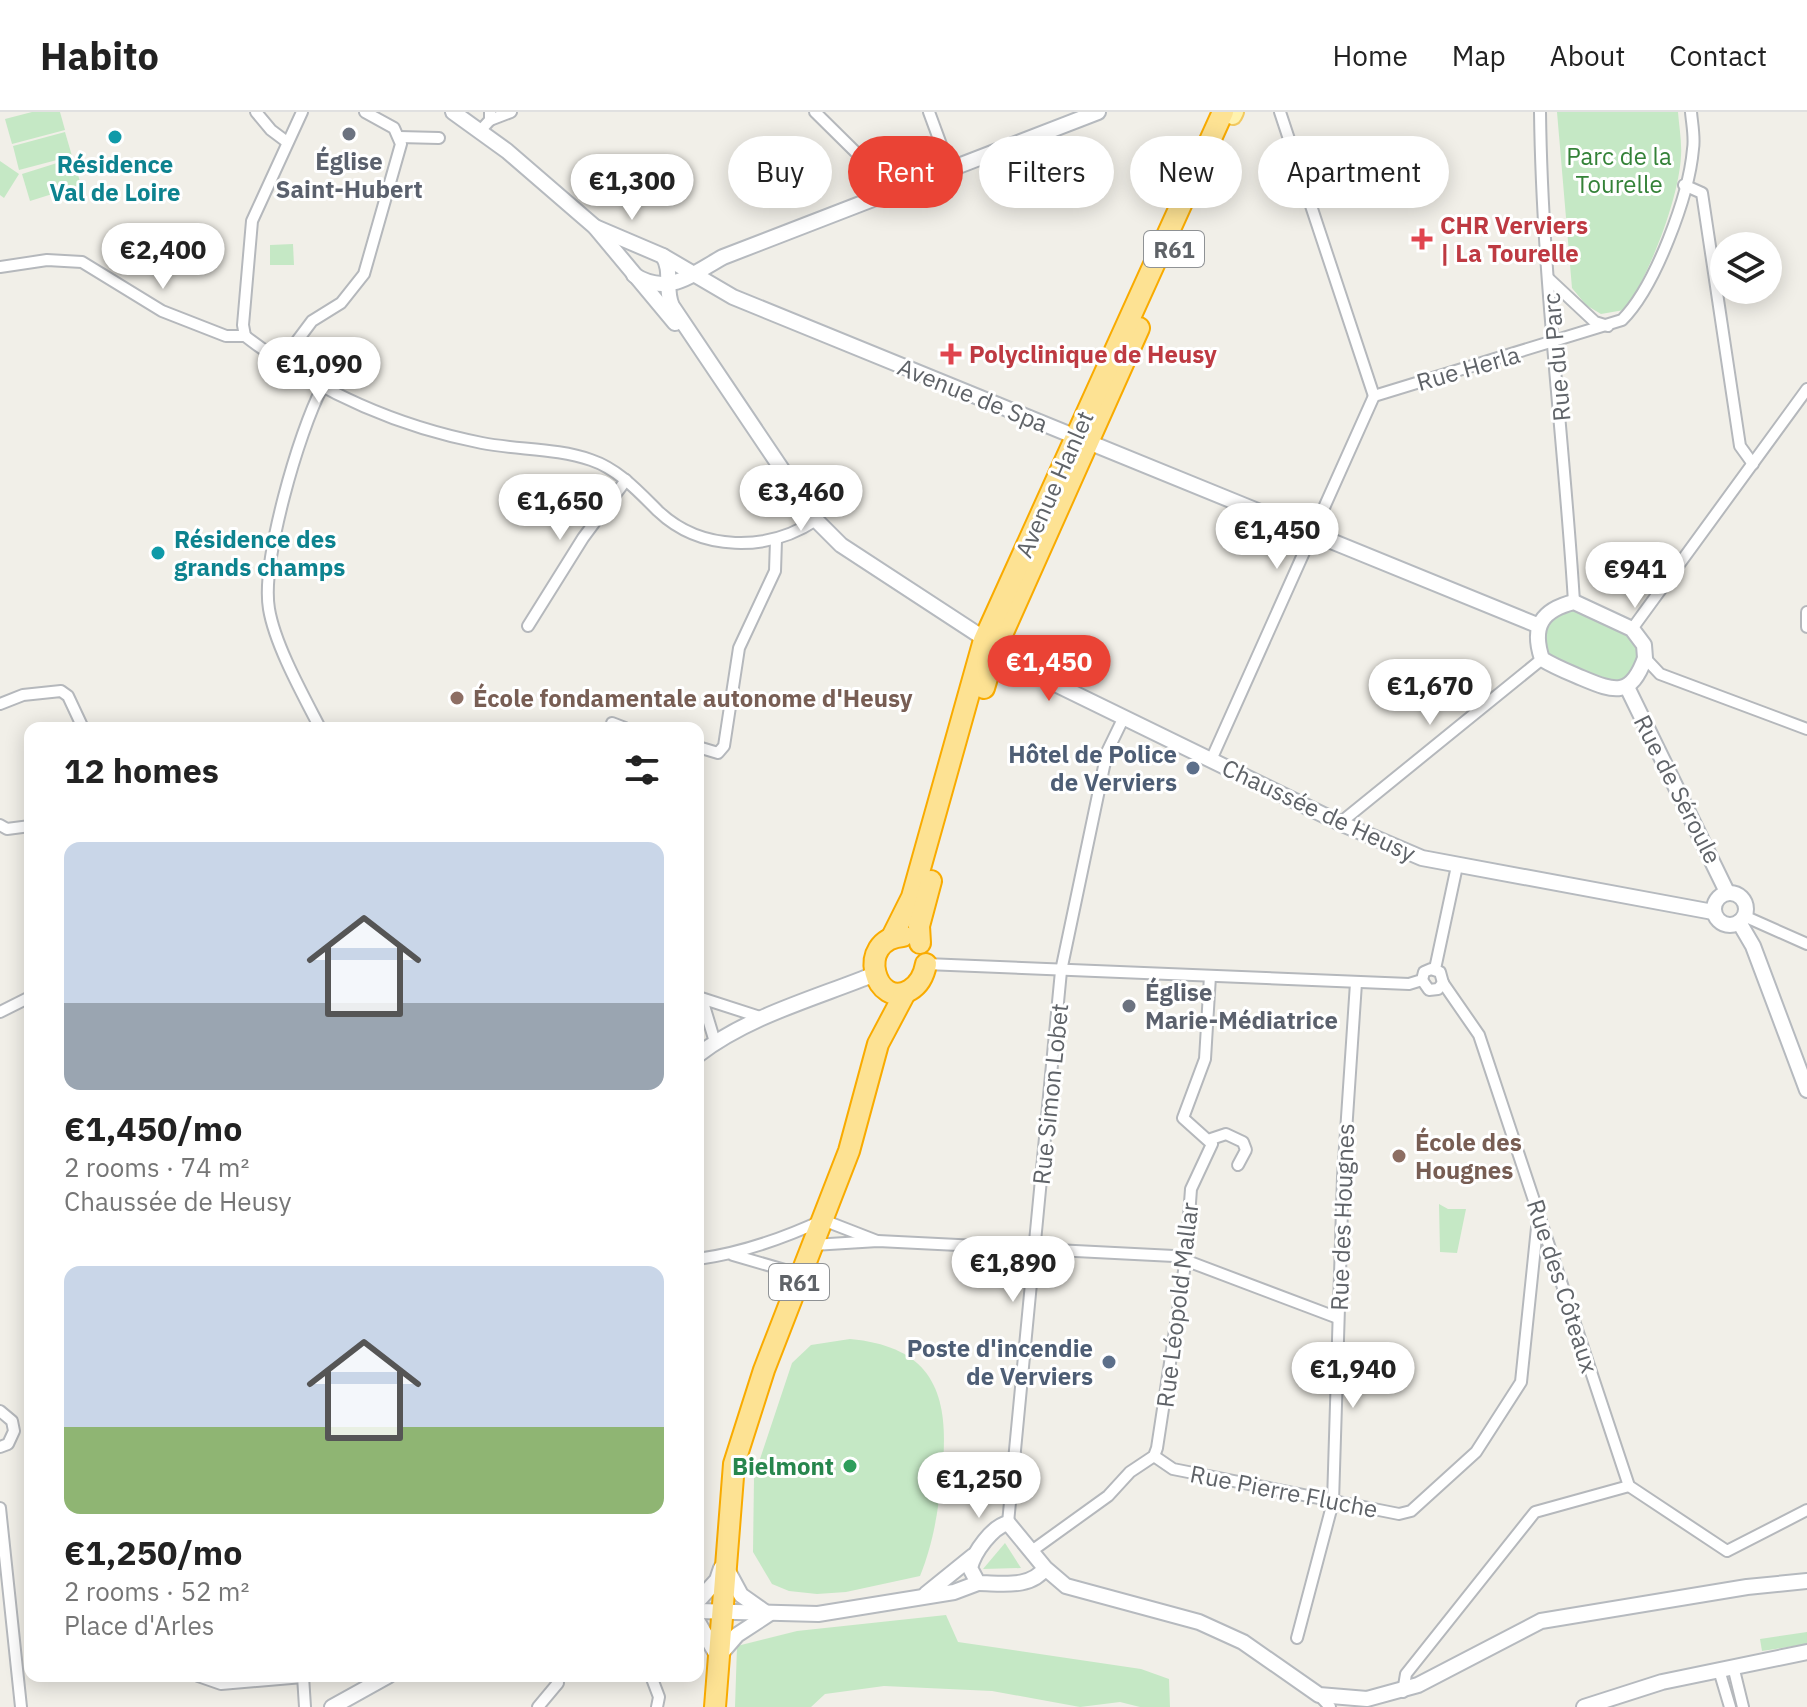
<!DOCTYPE html>
<html lang="en">
<head>
<meta charset="utf-8">
<style>
  body { margin:0; font-family:"IBM Plex Sans",sans-serif; background:#f2f2f2; color:#222; height:100vh; display:flex; flex-direction:column; font-size:30px; white-space:nowrap }
  * { box-sizing:border-box; margin:0 }
  p { font-size:26px; color:#767676 }
  .icon { flex:none; width:44px; height:44px; fill:none; stroke:currentColor; stroke-width:2; stroke-linecap:round; stroke-linejoin:round }
  .map { position:relative; flex:1; overflow:hidden }
  .panel { position:absolute; left:24px; top:610px; width:680px; height:960px; display:flex; flex-direction:column; background:#fff; border-radius:16px; box-shadow:0 4px 20px #0003 }
  .panel>* { flex:none }
  .banner { position:absolute; left:728px; top:24px; width:760px; height:72px; display:flex; gap:16px }
  .fabs { position:absolute; left:1710px; top:120px; display:grid; gap:16px }
  .fabs a { display:grid; place-items:center; width:72px; height:72px; border-radius:50%; background:#fff; box-shadow:0 4px 20px #0003; font-size:40px }
  .price { position:absolute; translate:-50% -68px; padding:0 18px; border-radius:28px; background:#fff; color:#222; font-size:26px; line-height:52px; filter:drop-shadow(0 2px 4px #0008) }
  .price::after { content:''; position:absolute; left:50%; top:48px; width:24px; height:18px; margin-left:-12px; background:inherit; clip-path:polygon(0 0,100% 0,50% 100%) }
  .price.active { background:#ea4335; color:#fff }
  ul { padding:0; list-style:none }
  li { display:grid; align-content:center; gap:16px; height:424px; padding:0 40px }
  li span { display:grid; place-items:center; height:248px; border-radius:16px; color:#555 }
  li>.icon { margin-inline-start:auto }
  span .icon { width:144px; height:144px; fill:#fffc; stroke-width:1 }
  li b { font-size:34px }
  h2 { display:flex; justify-content:space-between; align-items:center; height:96px; padding:0 40px; font-size:34px }
  .tag { padding:0 28px; border-radius:36px; background:#fff; box-shadow:0 4px 20px #0003; font-size:28px; line-height:72px }
  .tag.active { background:#ea4335; color:#fff }
  header { display:flex; align-items:center; gap:48px; box-sizing:border-box; height:112px; padding:0 40px; background:#fff; border-bottom:2px solid #e0e0e0 }
  header strong { font-size:38px }
  nav { display:flex; gap:44px; margin-inline-start:auto; font-size:28px }
  .map>svg:first-child { display:block }
  .green { fill:#c5e8c5 }
  .lines { fill:none; stroke-linecap:round; stroke-linejoin:round }
  .street-casing { stroke:#b5b8bc; stroke-width:14 }
  .secondary-casing { stroke:#b6babf; stroke-width:18 }
  .primary-casing { stroke:#f2c960; stroke-width:20 }
  .highway-casing { stroke:#f9ab00; stroke-width:24 }
  .street { stroke:#fff; stroke-width:10 }
  .secondary { stroke:#fff; stroke-width:14 }
  .primary { stroke:#fff2af; stroke-width:16 }
  .highway { stroke:#fde293; stroke-width:20 }
  .worship-dot { fill:#6b7280; stroke:#fff; stroke-width:3 }
  .culture-dot { fill:#0f9aa8; stroke:#fff; stroke-width:3 }
  .health-dot { fill:#e0444e; stroke:#fff; stroke-width:3 }
  .education-dot { fill:#8d6e63; stroke:#fff; stroke-width:3 }
  .service-dot { fill:#5c6f8a; stroke:#fff; stroke-width:3 }
  .leisure-dot { fill:#2e9e5b; stroke:#fff; stroke-width:3 }
  .labels { text-anchor:middle; dominant-baseline:central; stroke-width:6; stroke-linejoin:round; paint-order:stroke }
  .shield { fill:#fff; stroke:#8f9295; stroke-width:2 }
  .shield-label { font-size:22px; font-weight:bold; fill:#5f6368 }
  .park-label { font-size:24px; fill:#348238; stroke:#fff }
  .worship-label { font-size:24px; font-weight:bold; fill:#5b616d; stroke:#fff }
  .culture-label { font-size:24px; font-weight:bold; fill:#0d838f; stroke:#fff }
  .health-label { font-size:24px; font-weight:bold; fill:#be3a42; stroke:#fff; text-anchor:start }
  .street-label { font-size:24px; fill:#5f6368; stroke:#fff }
  .education-label { font-size:24px; font-weight:bold; fill:#785e54; stroke:#fff; text-anchor:start }
  .service-label { font-size:24px; font-weight:bold; fill:#4e5e75; stroke:#fff; text-anchor:end }
  .leisure-label { font-size:24px; font-weight:bold; fill:#27864d; stroke:#fff; text-anchor:end }
</style>
</head>
<body>
<header>
<strong>Habito</strong>
<nav><a>Home</a><a>Map</a><a>About</a><a>Contact</a></nav>
</header>
<div class="map">
<svg width="1807" height="1595" viewBox="0 0 1807 1595">
  <rect width="100%" height="100%" fill="#f1efe8"/>
  <g class="green">
    <path d="M32,0H60L65,18L12,32L5,7Z"/>
    <path d="M1557,0H1678C1679,14 1682,30 1681,44C1679,86 1649,165 1624,198L1601,202L1586,193L1572,176Z"/>
    <path d="M65,20L72,44L19,58L13,34Z"/>
    <path d="M73,46L81,73L30,89L22,62Z"/>
    <path d="M0,49L19,62L4,86L0,83Z"/>
    <path d="M293,132L294,153H270V133Z"/>
    <path d="M1570,497C1590,502 1641,517 1639,544C1639,551 1632,560 1628,566L1609,572L1550,546L1542,519L1553,503Z"/>
    <path d="M1439,1092L1448,1097H1466L1457,1141L1440,1140Z"/>
    <path d="M850,1227C936,1235 950,1285 942,1362C938,1399 934,1429 920,1464L846,1480L817,1482L789,1479L772,1472L753,1440L754,1365L792,1251L811,1233Z"/>
    <path d="M1005,1431L1021,1456L983,1457Z"/>
    <path d="M946,1503L958,1530L1141,1557L1169,1567L1170,1595H1140L1120,1590L1080,1595L992,1579L884,1574L825,1582L811,1595H735L737,1534L797,1519Z"/>
    <path d="M1807,1520V1532L1762,1539L1760,1527Z"/>
  </g>
  <g class="lines">
    <g class="street-casing">
      <g id="street">
        <path d="M256,0L271,18L287,30"/>
        <path d="M815,0L893,77"/>
        <path d="M929,0L950,57"/>
        <path d="M1280,0L1374,284"/>
        <path d="M1540,0C1542,164 1564,327 1574,490"/>
        <path d="M490,8L511,0"/>
        <path d="M480,19L490,8V0"/>
        <path d="M399,25L439,26"/>
        <path d="M1684,73L1702,81L1740,334L1753,352"/>
        <path d="M0,155L47,148L82,150L162,199L226,224H245"/>
        <path d="M1549,167L1595,210L1608,214"/>
        <path d="M245,224C315,278 395,314 482,331C518,338 557,336 591,348C618,357 638,379 658,399C701,440 768,440 816,408"/>
        <path d="M245,224L243,213L252,109L302,0"/>
        <path d="M282,249L312,209L341,191L364,162L401,32L394,16L365,0"/>
        <path d="M1374,284L1622,208C1655,175 1689,84 1693,37C1695,26 1692,12 1691,0"/>
        <path d="M1807,500V515"/>
        <path d="M528,514L583,426L626,368"/>
        <path d="M1632,517L1807,277"/>
        <path d="M1645,546L1660,562L1807,617"/>
        <path d="M0,592L23,583L61,579L68,584L83,616"/>
        <path d="M612,611L625,616"/>
        <path d="M320,616C303,583 275,533 269,497C261,450 299,319 322,276"/>
        <path d="M698,635L718,641L724,634L739,536L775,459L776,428"/>
        <path d="M1211,648L1374,284"/>
        <path d="M1340,711L1542,547"/>
        <path d="M0,713L7,717L30,714"/>
        <path d="M1744,804L1807,832"/>
        <path d="M926,852L1409,872L1422,868L1424,860L1431,857L1440,860L1443,871"/>
        <path d="M1435,857L1457,754"/>
        <path d="M1422,868L1429,878L1438,877L1443,871"/>
        <path d="M1443,871L1479,923L1629,1374L1727,1439L1807,1398"/>
        <path d="M698,885L763,906"/>
        <path d="M702,887L715,930"/>
        <path d="M0,900L30,885"/>
        <path d="M1211,1027L1226,1022L1243,1030L1246,1038L1238,1053"/>
        <path d="M813,1133L878,1129L1174,1144L1338,1206"/>
        <path d="M733,1143L802,1163"/>
        <path d="M698,1147C742,1141 782,1127 823,1108L877,1129"/>
        <path d="M0,1299L12,1309L14,1319L8,1332L0,1335"/>
        <path d="M1154,1344L1173,1357L1399,1402L1411,1399L1476,1340L1521,1270L1538,1106"/>
        <path d="M0,1396L21,1595"/>
        <path d="M1008,1411L1061,859L1107,640L1123,607"/>
        <path d="M1033,1438L1108,1384L1130,1360L1154,1344L1157,1336L1186,1146L1191,1077L1212,1032L1183,1006L1205,947L1210,864"/>
        <path d="M1297,1526L1333,1390L1343,1065L1356,871"/>
        <path d="M1733,1554L1743,1595"/>
        <path d="M1719,1558L1730,1595"/>
        <path d="M198,1564L221,1572L303,1565"/>
        <path d="M303,1564L305,1595"/>
        <path d="M651,1564L659,1585L657,1595"/>
        <path d="M1403,1580L1406,1562L1535,1400L1629,1374"/>
        <path d="M1319,1583L1330,1595"/>
        <path d="M538,1595L558,1571"/>
      </g>
    </g>
    <g class="secondary-casing">
      <g id="secondary">
        <path d="M453,0L507,39L595,115L675,211"/>
        <path d="M595,115L663,144L733,185L1537,513"/>
        <path d="M663,144C673,159 664,177 672,194L816,408L841,433L1049,569L1340,711L1422,746L1713,800"/>
        <path d="M634,163C668,185 692,162 723,145L1098,0"/>
        <path d="M1574,490L1632,517L1644,533L1645,546C1631,585 1615,580 1582,566C1568,560 1555,555 1542,547C1531,514 1542,498 1574,490Z"/>
        <path d="M1627,575L1727,780"/>
        <circle cx="1730" cy="797" r="16"/>
        <path d="M1739,810L1753,834L1807,978"/>
        <path d="M698,943C748,904 816,886 875,862"/>
        <path d="M1045,1456C1031,1477 1001,1471 978,1471L970,1456C974,1440 992,1415 1008,1411L1045,1456L1066,1474L1199,1510L1243,1530L1319,1583L1367,1587L1418,1573L1541,1509L1747,1475L1807,1469"/>
        <path d="M727,1457L741,1483L765,1500"/>
        <path d="M926,1482L973,1444"/>
        <path d="M698,1489L717,1468L721,1456"/>
        <path d="M698,1499L818,1502L954,1480L978,1471"/>
        <path d="M698,1510L718,1545L737,1523L769,1502"/>
        <path d="M332,1595L388,1564"/>
        <path d="M1584,1595L1662,1570L1807,1540"/>
      </g>
    </g>
    <g class="primary-casing">
      <path id="primary" d="M1233,4L1235,0"/>
    </g>
    <g class="highway-casing">
      <g id="highway">
        <path d="M984,576L996,536L1139,216"/>
        <path d="M903,824C854,828 876,899 910,878C920,872 924,863 926,852"/>
        <path d="M892,825L912,785L984,528L1223,0"/>
        <path d="M920,831L919,814L931,769"/>
        <path d="M715,1595L734,1352L764,1258L849,1039L878,932L905,881"/>
      </g>
    </g>
    <use href="#street" class="street"/>
    <use href="#secondary" class="secondary"/>
    <use href="#primary" class="primary"/>
    <use href="#highway" class="highway"/>
  </g>
  <g class="worship-dot">
    <circle cx="349" cy="22" r="8"/>
    <circle cx="1129" cy="894" r="8"/>
  </g>
  <g class="culture-dot">
    <circle cx="115" cy="25" r="8"/>
    <circle cx="158" cy="441" r="8"/>
  </g>
  <g class="health-dot">
    <path d="M1418 115h8v8h8v8h-8v8h-8v-8h-8v-8h8z"/>
    <path d="M947 230h8v8h8v8h-8v8h-8v-8h-8v-8h8z"/>
  </g>
  <g class="education-dot">
    <circle cx="457" cy="586" r="8"/>
    <circle cx="1399" cy="1044" r="8"/>
  </g>
  <g class="service-dot">
    <circle cx="1193" cy="656" r="8"/>
    <circle cx="1109" cy="1250" r="8"/>
  </g>
  <circle class="leisure-dot" cx="850" cy="1354" r="8"/>
  <g class="labels">
    <g class="shield">
      <rect x="1144" y="119" width="60" height="36" rx="6"/>
      <rect x="769" y="1152" width="60" height="36" rx="6"/>
    </g>
    <g class="shield-label">
      <text x="1174" y="137">R61</text>
      <text x="799" y="1170">R61</text>
    </g>
    <g class="park-label">
      <text x="1619" y="44">Parc de la<tspan x="1619" dy="28">Tourelle</tspan></text>
    </g>
    <g class="worship-label">
      <text x="349" y="49">Église<tspan x="349" dy="28">Saint-Hubert</tspan></text>
      <text x="1145" y="880" text-anchor="start">Église<tspan x="1145" dy="28">Marie-Médiatrice</tspan></text>
    </g>
    <g class="culture-label">
      <text x="115" y="52">Résidence<tspan x="115" dy="28">Val de Loire</tspan></text>
      <text x="174" y="427" text-anchor="start">Résidence des<tspan x="174" dy="28">grands champs</tspan></text>
    </g>
    <g class="health-label">
      <text x="1440" y="113">CHR Verviers<tspan x="1440" dy="28">| La Tourelle</tspan></text>
      <text x="969" y="242">Polyclinique de Heusy</text>
    </g>
    <g class="street-label">
      <text transform="translate(1556 245) rotate(-95)">Rue du Parc</text>
      <text transform="translate(1468 256) rotate(-16)">Rue Herla</text>
      <text transform="translate(973 283) rotate(22)">Avenue de Spa</text>
      <text transform="translate(1054 372) rotate(-66)">Avenue Hanlet</text>
      <text transform="translate(1678 677) rotate(63)">Rue de Séroule</text>
      <text transform="translate(1319 698) rotate(25)">Chaussée de Heusy</text>
      <text transform="translate(1050 982) rotate(-84)">Rue Simon Lobet</text>
      <text transform="translate(1342 1105) rotate(-88)">Rue des Hougnes</text>
      <text transform="translate(1563 1174) rotate(72)">Rue des Côteaux</text>
      <text transform="translate(1177 1193) rotate(-83)">Rue Léopold Mallar</text>
      <text transform="translate(1284 1379) rotate(11)">Rue Pierre Fluche</text>
    </g>
    <g class="education-label">
      <text x="473" y="586">École fondamentale autonome d'Heusy</text>
      <text x="1415" y="1030">École des<tspan x="1415" dy="28">Hougnes</tspan></text>
    </g>
    <g class="service-label">
      <text x="1177" y="642">Hôtel de Police<tspan x="1177" dy="28">de Verviers</tspan></text>
      <text x="1093" y="1236">Poste d'incendie<tspan x="1093" dy="28">de Verviers</tspan></text>
    </g>
    <g class="leisure-label">
      <text x="834" y="1354">Bielmont</text>
    </g>
  </g>
</svg>
<div class="fabs">
<a><svg class="icon" aria-label="layers" viewBox="0 0 24 24"><path d="M12 4l9 5-9 5-9-5zM3 14l9 5 9-5"/></svg></a>
</div>
<b class="price" style="left:632px;top:110px">€1,300</b>
<b class="price" style="left:163px;top:179px">€2,400</b>
<b class="price" style="left:319px;top:293px">€1,090</b>
<b class="price" style="left:801px;top:421px">€3,460</b>
<b class="price" style="left:560px;top:430px">€1,650</b>
<b class="price" style="left:1277px;top:459px">€1,450</b>
<b class="price" style="left:1635px;top:498px">€941</b>
<b class="price active" style="left:1049px;top:591px">€1,450</b>
<b class="price" style="left:1430px;top:615px">€1,670</b>
<b class="price" style="left:1013px;top:1192px">€1,890</b>
<b class="price" style="left:1353px;top:1298px">€1,940</b>
<b class="price" style="left:979px;top:1408px">€1,250</b>
<div class="banner">
<a class="tag">Buy</a>
<a class="tag active">Rent</a>
<a class="tag">Filters</a>
<a class="tag">New</a>
<a class="tag">Apartment</a>
</div>
<section class="panel">
<h2>12 homes<svg class="icon" aria-label="filters" viewBox="0 0 24 24"><path d="M4 7h16M4 17h16"/><circle cx="9" cy="7" r="2"/><circle cx="15" cy="17" r="2"/></svg></h2>
<ul>
<li><span style="background:linear-gradient(#c9d6e8 65%,#9aa5b1 0)"><svg class="icon" aria-label="home" viewBox="0 0 24 24"><path d="M3 11l9-7 9 7M6 9v11h12V9"/></svg></span><div><b>€1,450/mo</b><p>2 rooms · 74 m²</p><p>Chaussée de Heusy</p></div></li>
<li><span style="background:linear-gradient(#c9d6e8 65%,#8fb573 0)"><svg class="icon" aria-label="home" viewBox="0 0 24 24"><path d="M3 11l9-7 9 7M6 9v11h12V9"/></svg></span><div><b>€1,250/mo</b><p>2 rooms · 52 m²</p><p>Place d'Arles</p></div></li>
</ul>
</section>
</div>
</body>
</html>
